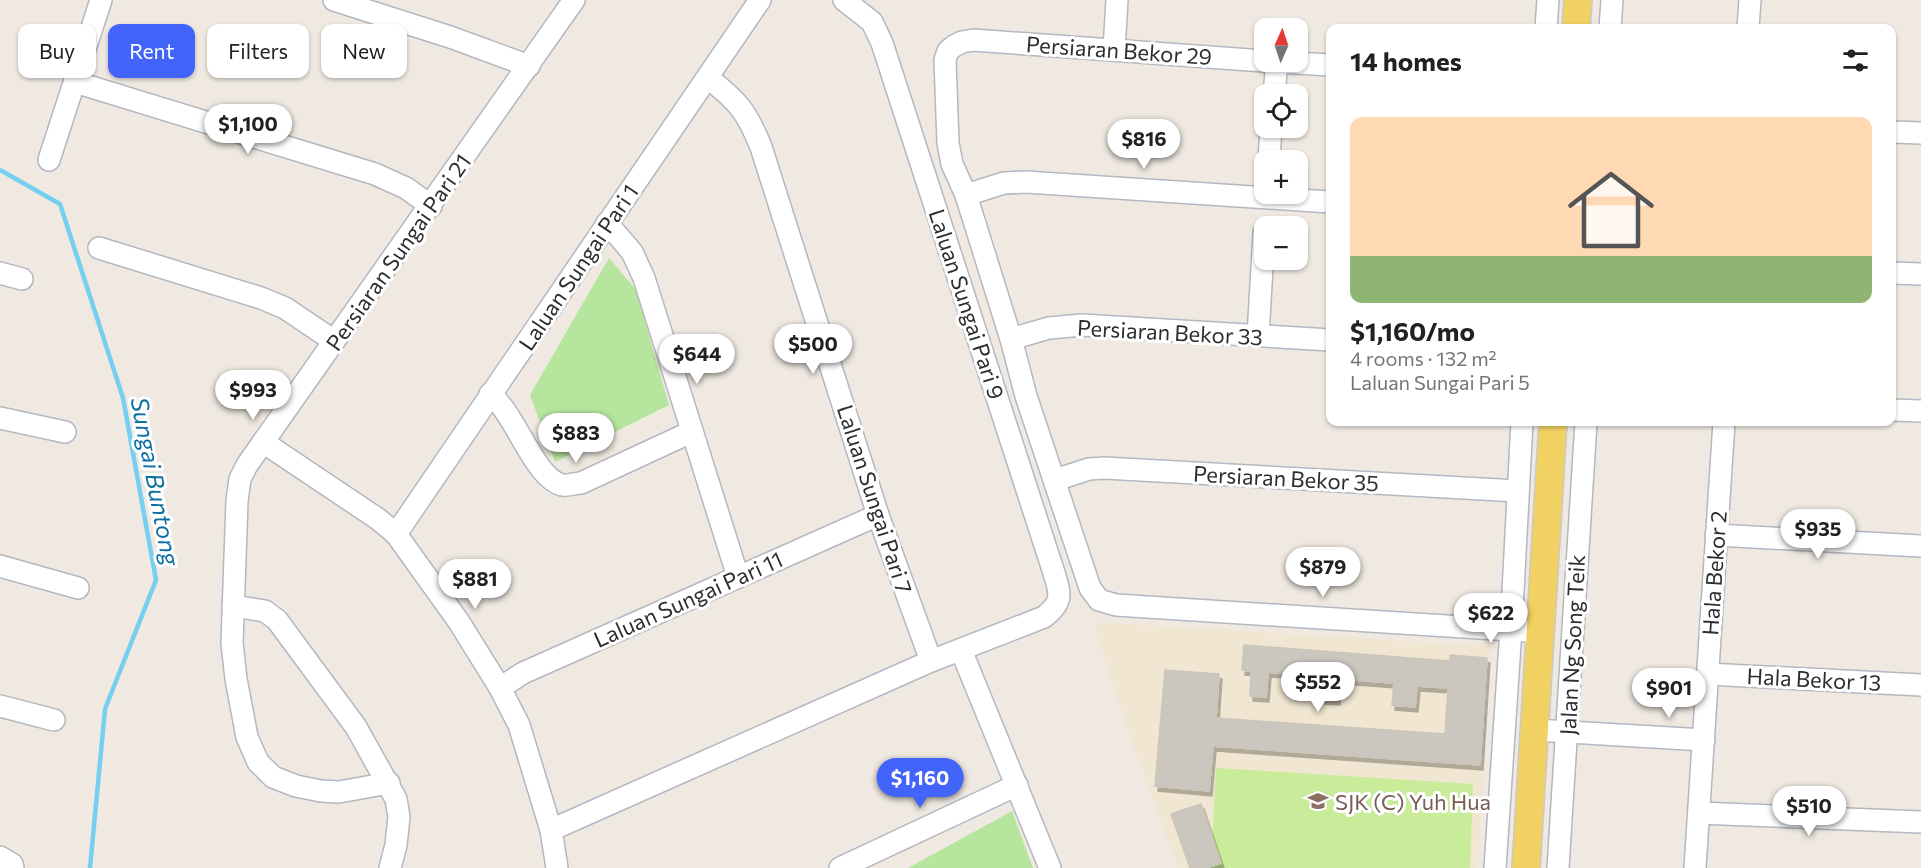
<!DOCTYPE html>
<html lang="en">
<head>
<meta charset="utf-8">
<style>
  body { margin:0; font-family:Commissioner,sans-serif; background:#f6f6f6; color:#202124; height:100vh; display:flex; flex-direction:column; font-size:22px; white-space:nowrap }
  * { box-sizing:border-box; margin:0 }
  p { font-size:20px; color:#757577 }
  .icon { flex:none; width:33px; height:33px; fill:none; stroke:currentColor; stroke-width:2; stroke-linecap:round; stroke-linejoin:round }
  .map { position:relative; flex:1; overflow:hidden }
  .side { position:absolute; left:1326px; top:24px; width:570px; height:402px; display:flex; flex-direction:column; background:#fff; border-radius:12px; box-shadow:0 2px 4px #0004 }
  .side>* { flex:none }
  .hud { position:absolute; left:18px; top:24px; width:570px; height:54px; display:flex; gap:12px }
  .needle { width:39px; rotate:3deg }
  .fabs { position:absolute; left:1254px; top:18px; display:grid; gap:12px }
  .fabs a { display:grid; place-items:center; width:54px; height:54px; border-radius:12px; background:#fff; box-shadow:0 2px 4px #0004; font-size:30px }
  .price { position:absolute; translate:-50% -51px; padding:0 14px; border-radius:21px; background:#fff; color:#222; font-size:20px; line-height:39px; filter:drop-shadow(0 2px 3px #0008) }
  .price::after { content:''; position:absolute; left:50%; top:36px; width:18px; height:14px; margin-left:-9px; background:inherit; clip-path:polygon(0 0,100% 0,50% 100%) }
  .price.active { background:#4264fb; color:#fff }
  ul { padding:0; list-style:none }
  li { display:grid; align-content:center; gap:12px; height:318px; padding:0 24px }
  li span { display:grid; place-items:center; height:186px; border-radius:12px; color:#555 }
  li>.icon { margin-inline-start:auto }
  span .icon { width:108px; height:108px; fill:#fffc; stroke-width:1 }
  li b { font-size:26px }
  h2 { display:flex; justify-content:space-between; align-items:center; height:72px; padding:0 24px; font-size:26px }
  .chip { padding:0 21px; border-radius:12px; background:#fff; box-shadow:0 2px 4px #0004; font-size:21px; line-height:54px }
  .chip.active { background:#4264fb; color:#fff }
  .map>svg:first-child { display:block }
  .education { fill:#f0e6d1 }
  .green { fill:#b6e59e }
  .pitch { fill:#c9ec9a }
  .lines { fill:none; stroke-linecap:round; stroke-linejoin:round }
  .stream { stroke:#75cff0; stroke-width:4.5 }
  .building { fill:#cbc7bf; stroke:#cbc5ba; stroke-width:1.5; filter:url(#shadow) }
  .minor-casing { stroke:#b4b7c1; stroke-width:24 }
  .major-casing { stroke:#c9c9c9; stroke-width:30 }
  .minor { stroke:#fff; stroke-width:21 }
  .major { stroke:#f2d163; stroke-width:27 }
  .labels { text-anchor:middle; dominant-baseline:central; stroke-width:6; stroke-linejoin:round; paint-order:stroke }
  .street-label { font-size:22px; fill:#2e2e2e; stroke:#fff }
  .education-label { font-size:22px; fill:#785e54; stroke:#fff; text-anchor:start }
  .water-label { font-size:24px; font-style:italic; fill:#0d6fa3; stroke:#fff }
</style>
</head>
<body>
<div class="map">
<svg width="1921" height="868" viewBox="0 0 1921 868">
  <defs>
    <filter id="shadow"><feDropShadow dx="3" dy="5" stdDeviation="0" flood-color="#0004"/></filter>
  </defs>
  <rect width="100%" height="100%" fill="#efe9e1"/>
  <path class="education" d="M1093,622L1491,646L1478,868H1178L1129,734Z"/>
  <g class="green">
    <path d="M609,258L636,290L669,405L555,462L530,395Z"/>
    <path d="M1012,811L1033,868H908Z"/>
  </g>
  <path class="pitch" d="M1216,768L1473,784L1470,868H1211Z"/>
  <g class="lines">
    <path class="stream" d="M0,170L60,204L123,398L156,580L105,709L90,868"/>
  </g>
  <g class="building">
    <path d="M1244,645L1450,661V655L1487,658L1480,765L1213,746L1209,791L1155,786L1165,670L1219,674L1216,718L1445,734L1448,688L1417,686L1415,707L1392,705L1394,683L1339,679L1337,700L1322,699L1324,676L1268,672L1266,697L1250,696L1251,671L1242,670Z"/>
    <path d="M1201,804L1221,863L1206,868H1190L1171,814Z"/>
  </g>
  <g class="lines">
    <g class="minor-casing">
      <g id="minor">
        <path d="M334,0L450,37L529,66"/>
        <path d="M1546,28L1548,0"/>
        <path d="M1610,28L1612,0"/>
        <path d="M1748,28L1750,0"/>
        <path d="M1114,50L1117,0"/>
        <path d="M1264,61L973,40L962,42L954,46L948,51L945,60L948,143L952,164L966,195L1011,339L1026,396L1090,588L1099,600L1116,605L1541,632"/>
        <path d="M1278,62L1330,65"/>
        <path d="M708,78C738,101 747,112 761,147L878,515L931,661"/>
        <path d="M75,82L375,174L406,188L431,206"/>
        <path d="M1274,94L1277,62"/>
        <path d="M1892,132L1921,133"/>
        <path d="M49,160L101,0"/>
        <path d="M1269,160L1271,128"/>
        <path d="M966,195L1004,183L1026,182L1330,202"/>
        <path d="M607,223L632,252L644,278L738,577"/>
        <path d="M99,248L261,298L285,308L334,341"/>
        <path d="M0,273L22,279"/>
        <path d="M1892,273L1921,274"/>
        <path d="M1258,336L1264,233"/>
        <path d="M1011,339L1049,328L1082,325L1330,340"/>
        <path d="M490,394C516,414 534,478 562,485C568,486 575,483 581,483L691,432"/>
        <path d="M1892,410L1921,411"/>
        <path d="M0,418L65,432"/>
        <path d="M263,442L378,519L396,534L459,622L500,688L519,725L551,830L557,868"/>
        <path d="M1055,480L1089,469L1104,468L1518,491"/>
        <path d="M396,534L760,0"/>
        <path d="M1716,535L1921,546"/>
        <path d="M0,566L78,588"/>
        <path d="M233,606L265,611L277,620L356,727L396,799L399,817L396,845L390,868"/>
        <path d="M961,650L1050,868"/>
        <path d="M1708,674L1921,685"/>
        <path d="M500,688L523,673L878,515"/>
        <path d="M0,706L54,720"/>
        <path d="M1535,730L1704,740"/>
        <path d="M389,783L339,792L321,791L296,786L273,777L258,762L247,737L236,679L232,643L237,501L240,479L247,465L574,0"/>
        <path d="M1699,813L1921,822"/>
        <path d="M551,830L931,661L1044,617C1062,603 1061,596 1055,576L882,43L872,22L844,0"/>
        <path d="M0,857L12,864L13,868"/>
        <path d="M840,868L1017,785"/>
        <path d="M1495,868L1511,629L1522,422"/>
        <path d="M1558,868L1586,422"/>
        <path d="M1695,868L1724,422"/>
      </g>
    </g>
    <g class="major-casing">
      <g id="major">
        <path d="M1576,28L1578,0"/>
        <path d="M1526,868L1553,422"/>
      </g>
    </g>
    <use href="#minor" class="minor"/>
    <use href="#major" class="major"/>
  </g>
  <defs>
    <g id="school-bare" transform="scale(1.62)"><path d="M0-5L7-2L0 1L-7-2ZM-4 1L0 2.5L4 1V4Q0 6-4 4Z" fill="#8d6e63" stroke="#fff" stroke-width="2.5" paint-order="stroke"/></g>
  </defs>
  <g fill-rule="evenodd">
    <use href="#school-bare" x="1318" y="801"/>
  </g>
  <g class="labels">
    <g class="street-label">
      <text transform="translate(1119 50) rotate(4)">Persiaran Bekor 29</text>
      <text transform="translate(398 252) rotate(-55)">Persiaran Sungai Pari 21</text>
      <text transform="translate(578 267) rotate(-56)">Laluan Sungai Pari 1</text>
      <text transform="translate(967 304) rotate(72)">Laluan Sungai Pari 9</text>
      <text transform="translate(1170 332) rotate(3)">Persiaran Bekor 33</text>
      <text transform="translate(1286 478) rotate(3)">Persiaran Bekor 35</text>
      <text transform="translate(875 499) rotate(72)">Laluan Sungai Pari 7</text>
      <text transform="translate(1714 573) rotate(-86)">Hala Bekor 2</text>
      <text transform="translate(688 599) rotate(-24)">Laluan Sungai Pari 11</text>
      <text transform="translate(1572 645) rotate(-87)">Jalan Ng Song Teik</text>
      <text transform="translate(1814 679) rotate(3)">Hala Bekor 13</text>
    </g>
    <g class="education-label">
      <text x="1335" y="801">SJK (C) Yuh Hua</text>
    </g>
    <g class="water-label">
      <text transform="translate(156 481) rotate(79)">Sungai Buntong</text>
    </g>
  </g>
</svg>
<div class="fabs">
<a><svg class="needle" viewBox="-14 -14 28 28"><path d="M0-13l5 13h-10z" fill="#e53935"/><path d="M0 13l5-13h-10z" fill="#757577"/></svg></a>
<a><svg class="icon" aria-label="locate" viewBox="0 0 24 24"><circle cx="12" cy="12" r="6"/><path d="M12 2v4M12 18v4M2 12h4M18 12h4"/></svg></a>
<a>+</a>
<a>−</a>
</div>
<b class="price" style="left:248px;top:155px">$1,100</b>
<b class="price" style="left:1144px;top:170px">$816</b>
<b class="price" style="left:813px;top:375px">$500</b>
<b class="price" style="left:697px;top:385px">$644</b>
<b class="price" style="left:253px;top:421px">$993</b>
<b class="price" style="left:576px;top:464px">$883</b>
<b class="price" style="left:1818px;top:560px">$935</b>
<b class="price" style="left:1323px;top:598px">$879</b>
<b class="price" style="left:475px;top:610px">$881</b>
<b class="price" style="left:1491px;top:644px">$622</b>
<b class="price" style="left:1318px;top:713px">$552</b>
<b class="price" style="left:1669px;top:719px">$901</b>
<b class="price active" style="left:920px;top:809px">$1,160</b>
<b class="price" style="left:1809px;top:837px">$510</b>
<div class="hud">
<a class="chip">Buy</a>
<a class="chip active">Rent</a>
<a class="chip">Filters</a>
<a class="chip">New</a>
</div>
<section class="side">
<h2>14 homes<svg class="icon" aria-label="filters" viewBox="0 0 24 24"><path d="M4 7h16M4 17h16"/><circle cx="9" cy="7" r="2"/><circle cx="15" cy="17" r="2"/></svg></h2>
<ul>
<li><span style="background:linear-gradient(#ffd9b3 75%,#8fb573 0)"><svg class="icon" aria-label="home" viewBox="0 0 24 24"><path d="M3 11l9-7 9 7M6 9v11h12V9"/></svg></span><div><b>$1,160/mo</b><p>4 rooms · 132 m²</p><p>Laluan Sungai Pari 5</p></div></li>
</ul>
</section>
</div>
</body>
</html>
